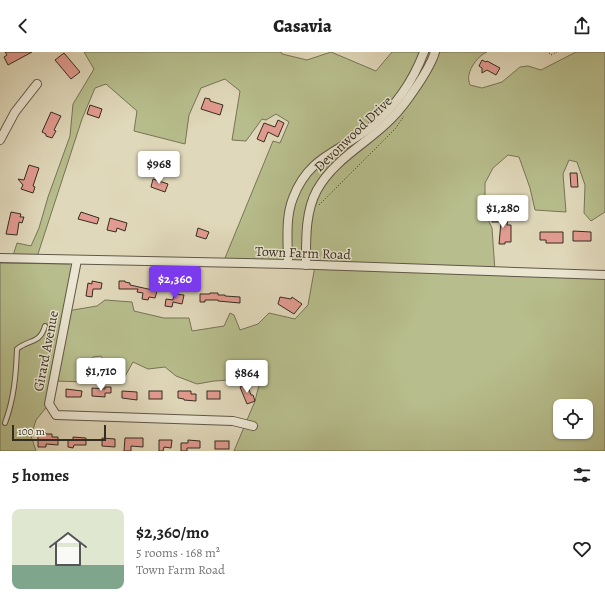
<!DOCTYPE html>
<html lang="en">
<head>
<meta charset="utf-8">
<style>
  body { margin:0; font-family:Alegreya,serif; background:#f6f6f6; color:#222; height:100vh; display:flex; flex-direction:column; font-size:15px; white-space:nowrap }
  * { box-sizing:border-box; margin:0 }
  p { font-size:13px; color:#767676 }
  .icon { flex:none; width:22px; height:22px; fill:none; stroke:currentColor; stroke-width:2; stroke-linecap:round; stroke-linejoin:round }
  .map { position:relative; height:399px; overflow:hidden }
  .drawer { display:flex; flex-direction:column; background:#fff; flex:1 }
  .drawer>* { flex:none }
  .buttons { position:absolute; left:553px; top:347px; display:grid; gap:8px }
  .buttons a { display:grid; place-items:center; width:40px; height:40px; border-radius:8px; background:#fff; box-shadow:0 1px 3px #0004; font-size:20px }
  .scale { position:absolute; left:12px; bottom:10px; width:94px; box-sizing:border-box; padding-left:4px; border:2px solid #352c20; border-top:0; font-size:11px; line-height:14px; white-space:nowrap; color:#352c20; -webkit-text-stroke:3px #ebe6d2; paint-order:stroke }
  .price { position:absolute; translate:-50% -34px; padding:0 9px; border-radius:4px; background:#fff; color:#222; font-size:13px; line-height:26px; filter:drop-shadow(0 1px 2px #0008) }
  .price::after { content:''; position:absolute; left:50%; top:24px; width:12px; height:9px; margin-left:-6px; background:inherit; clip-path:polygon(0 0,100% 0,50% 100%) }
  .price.active { background:#7c3aed; color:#fff }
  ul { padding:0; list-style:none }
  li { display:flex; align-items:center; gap:12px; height:100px; padding:0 12px }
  li span { display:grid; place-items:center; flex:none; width:112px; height:80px; border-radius:8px; color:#555 }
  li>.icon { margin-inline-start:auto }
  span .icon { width:48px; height:48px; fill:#fffc; stroke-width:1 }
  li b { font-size:17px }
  h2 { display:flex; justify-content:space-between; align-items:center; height:48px; padding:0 12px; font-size:17px }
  header { display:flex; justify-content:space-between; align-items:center; height:52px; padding:0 12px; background:#fff; font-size:18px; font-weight:800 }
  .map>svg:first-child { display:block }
  .green { fill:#b7bd8c; stroke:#767456; fill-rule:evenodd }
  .building { fill:#e29b90; stroke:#352c20 }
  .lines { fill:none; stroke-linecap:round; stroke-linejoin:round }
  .lane-casing { stroke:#605746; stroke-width:6 }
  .street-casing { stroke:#605746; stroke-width:10 }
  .path { stroke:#352c20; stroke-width:1; stroke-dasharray:1 2; stroke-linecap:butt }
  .lane { stroke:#ebe6d2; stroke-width:4 }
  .street { stroke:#ebe6d2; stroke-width:8 }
  .labels { text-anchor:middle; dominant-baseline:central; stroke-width:3; stroke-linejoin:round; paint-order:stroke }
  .street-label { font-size:14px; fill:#352c20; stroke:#ebe6d2 }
</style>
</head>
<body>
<header><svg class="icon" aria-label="back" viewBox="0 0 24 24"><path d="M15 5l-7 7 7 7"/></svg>Casavia<svg class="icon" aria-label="share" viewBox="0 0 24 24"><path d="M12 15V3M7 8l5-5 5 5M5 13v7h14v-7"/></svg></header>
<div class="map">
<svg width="605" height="399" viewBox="0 0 605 399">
  <rect width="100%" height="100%" fill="#e0d8ba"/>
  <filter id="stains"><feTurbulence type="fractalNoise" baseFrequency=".005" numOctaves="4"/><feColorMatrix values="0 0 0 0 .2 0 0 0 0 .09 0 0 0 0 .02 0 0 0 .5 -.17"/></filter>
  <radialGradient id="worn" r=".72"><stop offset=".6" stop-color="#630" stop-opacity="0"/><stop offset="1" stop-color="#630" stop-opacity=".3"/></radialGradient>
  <path class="green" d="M84,0H281L282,2L307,8L331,0L376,19L392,0H487C479,3 470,15 469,23C468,26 469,30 470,33L482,36L502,30L520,15L528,14L541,18L576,0H605V160L591,169L584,161L585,133L577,110L569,108L563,122L566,160L535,158L530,136L519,105L508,103L493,116L485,131V161L492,176L495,219L605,223V399H234L255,349L260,329L245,321L230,328L214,329L197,332L176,324L165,315L148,317L133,310L124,326L115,325L101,304L93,305L85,330L54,329L49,352L36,368L31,384L36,399H0V211L69,212L77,208L67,259L97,254L105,248L132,250L134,259L164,266H189L192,279L224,274L230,261L234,263L240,278L258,272L269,261L295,267L308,253L315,214L223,211L273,89L280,91L289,70L276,62L266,68L262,67L246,89L232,88L240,39L225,27L201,36L189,63L185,92L134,79L137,59L106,32L95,36L82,67L36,208L12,207L17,191L31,194L39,176L48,145L70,84L73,52L94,17ZM560,354H586V380H560Z"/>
  <g class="building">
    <path d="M5,0H32L8,13L4,5L7,3Z"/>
    <path d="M64,1L80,20L71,27L55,8Z"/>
    <path d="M482,8L486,10L487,9L500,16L496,23L487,18L482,21V16L479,14Z"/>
    <path d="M205,46L210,47V49L223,53L220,63L201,57Z"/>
    <path d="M90,53L102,57L99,66L87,62Z"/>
    <path d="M51,60L61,64L54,78L56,79L52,86L46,84V82L42,80Z"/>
    <path d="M278,68L284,71L278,85L268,80L264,90L257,87L264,71L275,75Z"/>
    <path d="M29,113L39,116L33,134L35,135L33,141L21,137L23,133L18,127L24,128Z"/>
    <path d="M570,121H577L578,135H571Z"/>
    <path d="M153,127L168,132L165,140L151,135Z"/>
    <path d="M11,160L21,162L20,165H24L22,171L19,170L17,183L6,182Z"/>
    <path d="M81,160L99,166L97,172L78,167Z"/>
    <path d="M493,161H501V167H508L507,173H511V190H505V192H499L501,170H492Z"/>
    <path d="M110,166L127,171L125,179L117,176L116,180L107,178Z"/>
    <path d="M198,176L209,180L206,187L196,184Z"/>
    <path d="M573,179L591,180V189H573Z"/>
    <path d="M540,180H563V191H546V188H540Z"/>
    <path d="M92,229L102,231L101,237H93L92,245L86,244L88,231L92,232Z"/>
    <path d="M119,229H125V230L130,231V233L157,239L155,246L149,245L148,248L142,247L143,241L137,240L138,237H119Z"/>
    <path d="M210,241H218V243H225V244L240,245V251L218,249V248H205V250H200V242H210Z"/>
    <path d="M174,242L184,243L182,252L173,250L172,255L165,254L166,247L173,248Z"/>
    <path d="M280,245L291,247L292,245L302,252L294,262L278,252Z"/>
    <path d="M247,332L251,343H253L255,349L247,352L240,335Z"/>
    <path d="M105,335H111V341H105V345L92,344V336L105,337Z"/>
    <path d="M66,337L82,339L81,345H66Z"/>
    <path d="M122,339L137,340V348L122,346Z"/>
    <rect x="149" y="339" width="13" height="8"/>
    <path d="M178,339H191V342H196V349L184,348V347L178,346Z"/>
    <rect x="207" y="339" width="13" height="8"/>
    <path d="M38,380L46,381V382H52V385H58V393L46,392V395H38Z"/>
    <path d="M73,385L86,386V393H74L73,396L68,395V388H73Z"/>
    <path d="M102,386L115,387V395L102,394Z"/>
    <path d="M125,386H143V395L131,394V399H124Z"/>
    <path d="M159,388H172L171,396L164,395L163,399H159Z"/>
    <path d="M188,388L200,389V396H187V399H181V391H188Z"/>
    <rect x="215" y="389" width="14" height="8"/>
  </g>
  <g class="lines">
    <g class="lane-casing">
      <path id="lane" d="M5,371C14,347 16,323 17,297C29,287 40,292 45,274"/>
    </g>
    <g class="street-casing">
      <g id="street">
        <path d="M0,88L15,60L37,32"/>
        <path d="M0,206L288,212L605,223"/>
        <path d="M77,208L49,352L56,363L233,369L253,374"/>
        <path d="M288,212C288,191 285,166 293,146C309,103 341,100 372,74C396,54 413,29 424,0"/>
        <path d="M306,213C306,188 305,160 317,138C334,107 368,91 392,66C405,53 430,17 435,0"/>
      </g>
    </g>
    <g class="path">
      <path d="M549,1L551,3L557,0"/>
      <path d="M319,153L395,77L404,64"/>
    </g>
    <use href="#lane" class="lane"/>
    <use href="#street" class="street"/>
  </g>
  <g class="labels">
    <g class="street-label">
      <text transform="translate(353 82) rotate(-44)">Devonwood Drive</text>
      <text transform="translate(303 201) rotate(2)">Town Farm Road</text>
      <text transform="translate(46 299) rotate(-79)">Girard Avenue</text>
    </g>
  </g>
  <rect width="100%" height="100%" filter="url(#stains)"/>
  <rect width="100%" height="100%" fill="url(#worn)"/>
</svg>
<div class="buttons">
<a><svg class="icon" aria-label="locate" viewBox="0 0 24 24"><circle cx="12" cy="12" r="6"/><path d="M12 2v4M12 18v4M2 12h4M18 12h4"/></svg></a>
</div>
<div class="scale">100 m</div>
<b class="price" style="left:159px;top:133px">$968</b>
<b class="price" style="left:503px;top:177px">$1,280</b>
<b class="price active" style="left:175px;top:248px">$2,360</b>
<b class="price" style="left:101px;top:340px">$1,710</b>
<b class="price" style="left:247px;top:342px">$864</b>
</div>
<section class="drawer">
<h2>5 homes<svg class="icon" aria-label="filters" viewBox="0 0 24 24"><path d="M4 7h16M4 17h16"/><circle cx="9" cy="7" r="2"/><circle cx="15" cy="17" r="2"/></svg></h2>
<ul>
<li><span style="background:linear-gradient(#dfe7d0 70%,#7fa58c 0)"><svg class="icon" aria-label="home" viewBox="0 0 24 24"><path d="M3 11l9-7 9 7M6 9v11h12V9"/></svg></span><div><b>$2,360/mo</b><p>5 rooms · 168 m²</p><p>Town Farm Road</p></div><svg class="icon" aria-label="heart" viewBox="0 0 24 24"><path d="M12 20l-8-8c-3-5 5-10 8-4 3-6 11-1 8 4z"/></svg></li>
</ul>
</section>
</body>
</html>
